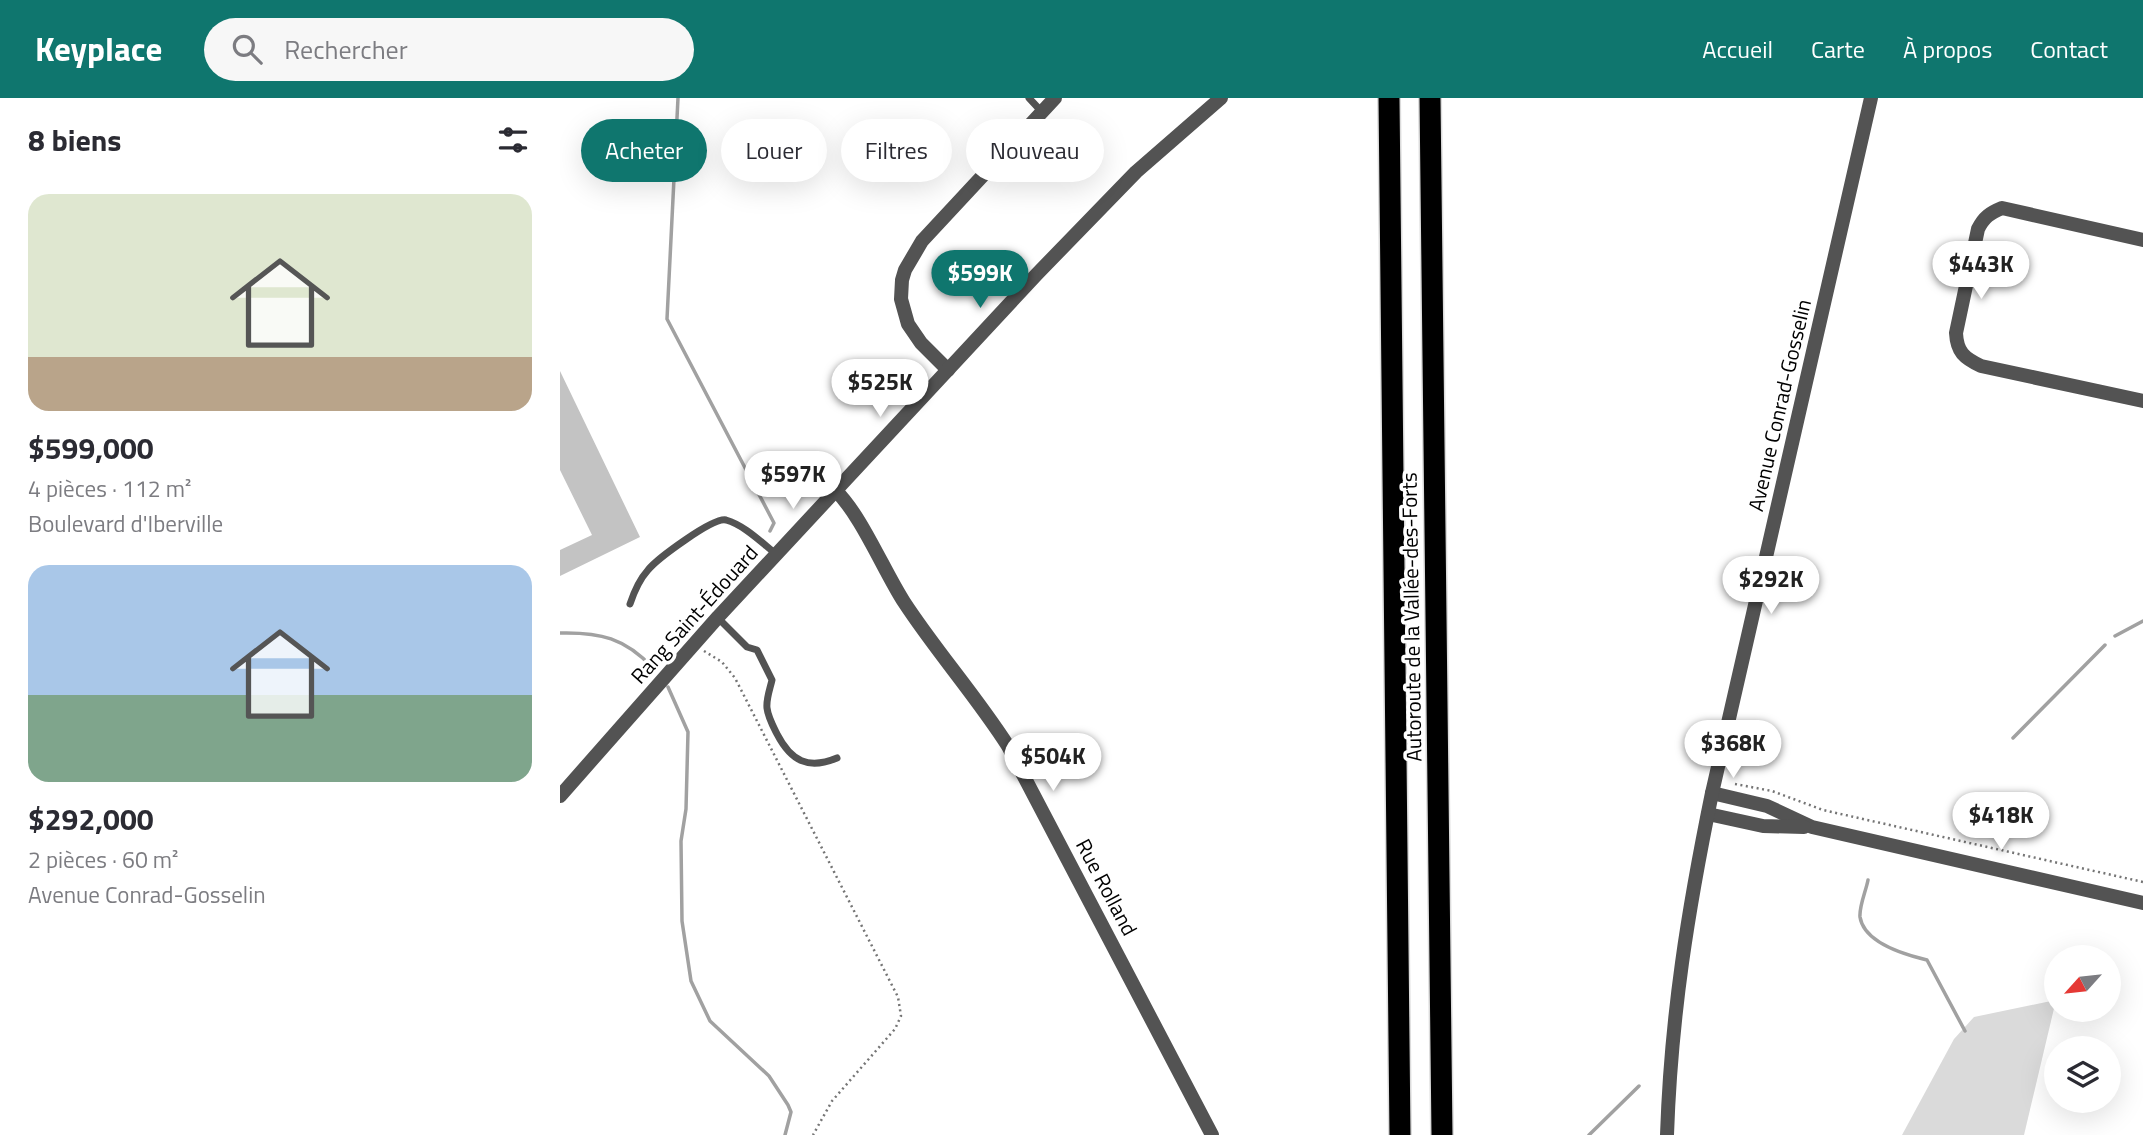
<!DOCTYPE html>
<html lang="fr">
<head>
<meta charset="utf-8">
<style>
  body { margin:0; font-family:"Titillium Web",sans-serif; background:#f7f7f7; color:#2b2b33; height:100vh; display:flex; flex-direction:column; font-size:26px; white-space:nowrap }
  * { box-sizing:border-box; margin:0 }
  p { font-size:23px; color:#7c7c81 }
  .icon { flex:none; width:38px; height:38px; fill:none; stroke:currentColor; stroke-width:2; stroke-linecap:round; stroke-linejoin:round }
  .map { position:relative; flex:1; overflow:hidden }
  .drawer { display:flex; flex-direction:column; background:#fff; width:560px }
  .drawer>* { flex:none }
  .top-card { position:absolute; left:21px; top:21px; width:665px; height:63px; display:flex; gap:14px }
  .needle { width:46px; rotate:243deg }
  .tools { position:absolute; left:1484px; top:847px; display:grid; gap:14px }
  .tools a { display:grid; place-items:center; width:77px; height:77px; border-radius:50%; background:#fff; box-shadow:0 7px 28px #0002; font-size:35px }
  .price { position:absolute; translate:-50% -60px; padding:0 16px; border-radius:24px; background:#fff; color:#222; font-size:23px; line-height:46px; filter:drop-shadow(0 2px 4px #0008) }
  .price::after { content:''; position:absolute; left:50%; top:42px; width:21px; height:16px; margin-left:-10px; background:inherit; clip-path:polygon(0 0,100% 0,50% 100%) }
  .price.active { background:#0f766e; color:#fff }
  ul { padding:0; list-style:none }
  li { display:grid; align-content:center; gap:14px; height:371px; padding:0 28px }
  li span { display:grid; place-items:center; height:217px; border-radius:21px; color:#555 }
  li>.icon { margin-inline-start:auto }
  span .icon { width:126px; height:126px; fill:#fffc; stroke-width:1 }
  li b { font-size:30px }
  h2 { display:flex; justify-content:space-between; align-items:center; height:84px; padding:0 28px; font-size:30px }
  .tag { padding:0 24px; border-radius:32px; background:#fff; box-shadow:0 7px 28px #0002; font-size:24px; line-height:63px }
  .tag.active { background:#0f766e; color:#fff }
  header { display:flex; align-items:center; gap:42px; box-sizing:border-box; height:98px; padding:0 35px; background:#0f766e; color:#fff }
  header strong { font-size:33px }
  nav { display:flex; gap:38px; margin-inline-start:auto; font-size:24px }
  .search { width:490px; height:63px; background:#f7f7f7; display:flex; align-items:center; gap:18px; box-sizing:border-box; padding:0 24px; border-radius:38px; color:#7c7c81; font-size:26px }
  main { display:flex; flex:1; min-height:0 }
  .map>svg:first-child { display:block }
  .green { fill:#dadada }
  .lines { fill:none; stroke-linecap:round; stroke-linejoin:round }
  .stream { stroke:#a1a1a1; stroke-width:3.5 }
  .building { fill:#c3c3c3 }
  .motorway-casing { stroke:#dbdbdb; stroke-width:24 }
  .path { stroke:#757575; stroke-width:2.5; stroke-dasharray:2 3.5; stroke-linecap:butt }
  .service { stroke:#535353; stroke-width:7 }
  .minor { stroke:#535353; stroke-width:14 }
  .tertiary { stroke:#535353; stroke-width:14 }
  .motorway { stroke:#000; stroke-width:21 }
  .labels { text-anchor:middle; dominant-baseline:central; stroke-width:7; stroke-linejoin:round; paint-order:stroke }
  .street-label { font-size:21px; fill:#000; stroke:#fff }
</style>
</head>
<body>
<header>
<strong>Keyplace</strong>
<div class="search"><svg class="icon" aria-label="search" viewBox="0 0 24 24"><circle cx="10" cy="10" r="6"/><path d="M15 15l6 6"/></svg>Rechercher</div>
<nav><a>Accueil</a><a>Carte</a><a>À propos</a><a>Contact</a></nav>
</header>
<main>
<section class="drawer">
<h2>8 biens<svg class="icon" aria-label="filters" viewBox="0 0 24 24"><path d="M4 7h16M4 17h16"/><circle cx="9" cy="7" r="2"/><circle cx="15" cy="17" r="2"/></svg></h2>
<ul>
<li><span style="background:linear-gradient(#dfe7d0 75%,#b9a48a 0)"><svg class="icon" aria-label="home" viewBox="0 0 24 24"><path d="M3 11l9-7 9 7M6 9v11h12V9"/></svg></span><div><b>$599,000</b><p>4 pièces · 112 m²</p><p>Boulevard d'Iberville</p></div></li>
<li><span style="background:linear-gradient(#a9c7e8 60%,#7fa58c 0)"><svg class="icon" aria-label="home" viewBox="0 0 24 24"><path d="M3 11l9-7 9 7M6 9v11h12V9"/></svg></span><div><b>$292,000</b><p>2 pièces · 60 m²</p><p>Avenue Conrad-Gosselin</p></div></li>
</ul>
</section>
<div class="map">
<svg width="1583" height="1037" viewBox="0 0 1583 1037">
  <rect width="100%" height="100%" fill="#fff"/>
  <path class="green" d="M1496,902L1464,1037H1342L1394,941L1414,919Z"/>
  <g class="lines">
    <g class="stream">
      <path d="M118,0L107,221L214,425L210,433"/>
      <path d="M125,531L192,455"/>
      <path d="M0,535C40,534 65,540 93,570"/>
      <path d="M1555,538L1583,523"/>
      <path d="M90,567L104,552"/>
      <path d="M108,589L128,634L126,711L121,743L122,823L131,883L150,923L209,978L228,1007L231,1014L225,1037"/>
      <path d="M1453,640L1545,547"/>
      <path d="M1308,782C1306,793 1299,808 1300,819C1304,845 1346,857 1367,862L1405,933"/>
      <path d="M1029,1037L1079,988"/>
    </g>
  </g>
  <path class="building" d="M0,273L80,439L0,478V452L32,437L0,372Z"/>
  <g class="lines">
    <g class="motorway-casing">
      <g id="motorway">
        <path d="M829,0L840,1037"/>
        <path d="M870,0L882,1037"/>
      </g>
    </g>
    <g class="path">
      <path d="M144,553L162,564L175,580L338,899L341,918L335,931L272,1003L253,1037"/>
      <path d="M1175,686L1212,693L1263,712L1583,784"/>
    </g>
    <g class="service">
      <path d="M469,0L482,14"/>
      <path d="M70,506C74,494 79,482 88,472C97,461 153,419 166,422C184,427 201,444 216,456"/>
      <path d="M158,520L187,549L197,552L212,582C210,591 206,601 207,610C208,619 213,628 217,636C231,663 248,672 277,660"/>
    </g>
    <g class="minor">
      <path d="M1583,142L1442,110C1430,115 1424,119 1418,131L1396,235C1397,254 1404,260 1421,268L1583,303"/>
      <path d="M388,272L361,245L348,226L341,201L342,182L345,172L362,143L495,0"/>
      <path d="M276,393C301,417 324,473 344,504C376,553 416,598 448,648L652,1037"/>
      <path d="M1152,695L1207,708L1252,729L1583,805"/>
      <path d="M1148,716L1203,728L1244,729"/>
    </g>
    <g class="tertiary">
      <path d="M0,698L158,519L477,176L576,74L661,0"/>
      <path d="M1107,1037C1111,917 1128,812 1152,695L1311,0"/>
    </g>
    <use href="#motorway" class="motorway"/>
  </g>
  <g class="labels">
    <g class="street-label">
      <text transform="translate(1219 307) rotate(-77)">Avenue Conrad-Gosselin</text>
      <text transform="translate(134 516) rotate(-48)">Rang Saint-Édouard</text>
      <text transform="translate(851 519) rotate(-91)">Autoroute de la Vallée-des-Forts</text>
      <text transform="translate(547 789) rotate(62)">Rue Rolland</text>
    </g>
  </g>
</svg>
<div class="tools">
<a><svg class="needle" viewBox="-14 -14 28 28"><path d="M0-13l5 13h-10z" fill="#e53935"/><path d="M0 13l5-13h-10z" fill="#7c7c81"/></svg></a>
<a><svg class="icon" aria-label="layers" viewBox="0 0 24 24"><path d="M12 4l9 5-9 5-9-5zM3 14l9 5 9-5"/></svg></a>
</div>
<b class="price" style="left:1421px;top:203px">$443K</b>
<b class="price active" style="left:420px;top:212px">$599K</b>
<b class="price" style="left:320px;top:321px">$525K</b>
<b class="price" style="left:233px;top:413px">$597K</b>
<b class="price" style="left:1211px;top:518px">$292K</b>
<b class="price" style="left:1173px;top:682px">$368K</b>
<b class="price" style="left:493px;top:695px">$504K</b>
<b class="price" style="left:1441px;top:754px">$418K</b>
<div class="top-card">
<a class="tag active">Acheter</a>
<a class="tag">Louer</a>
<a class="tag">Filtres</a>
<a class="tag">Nouveau</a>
</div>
</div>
</main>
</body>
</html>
